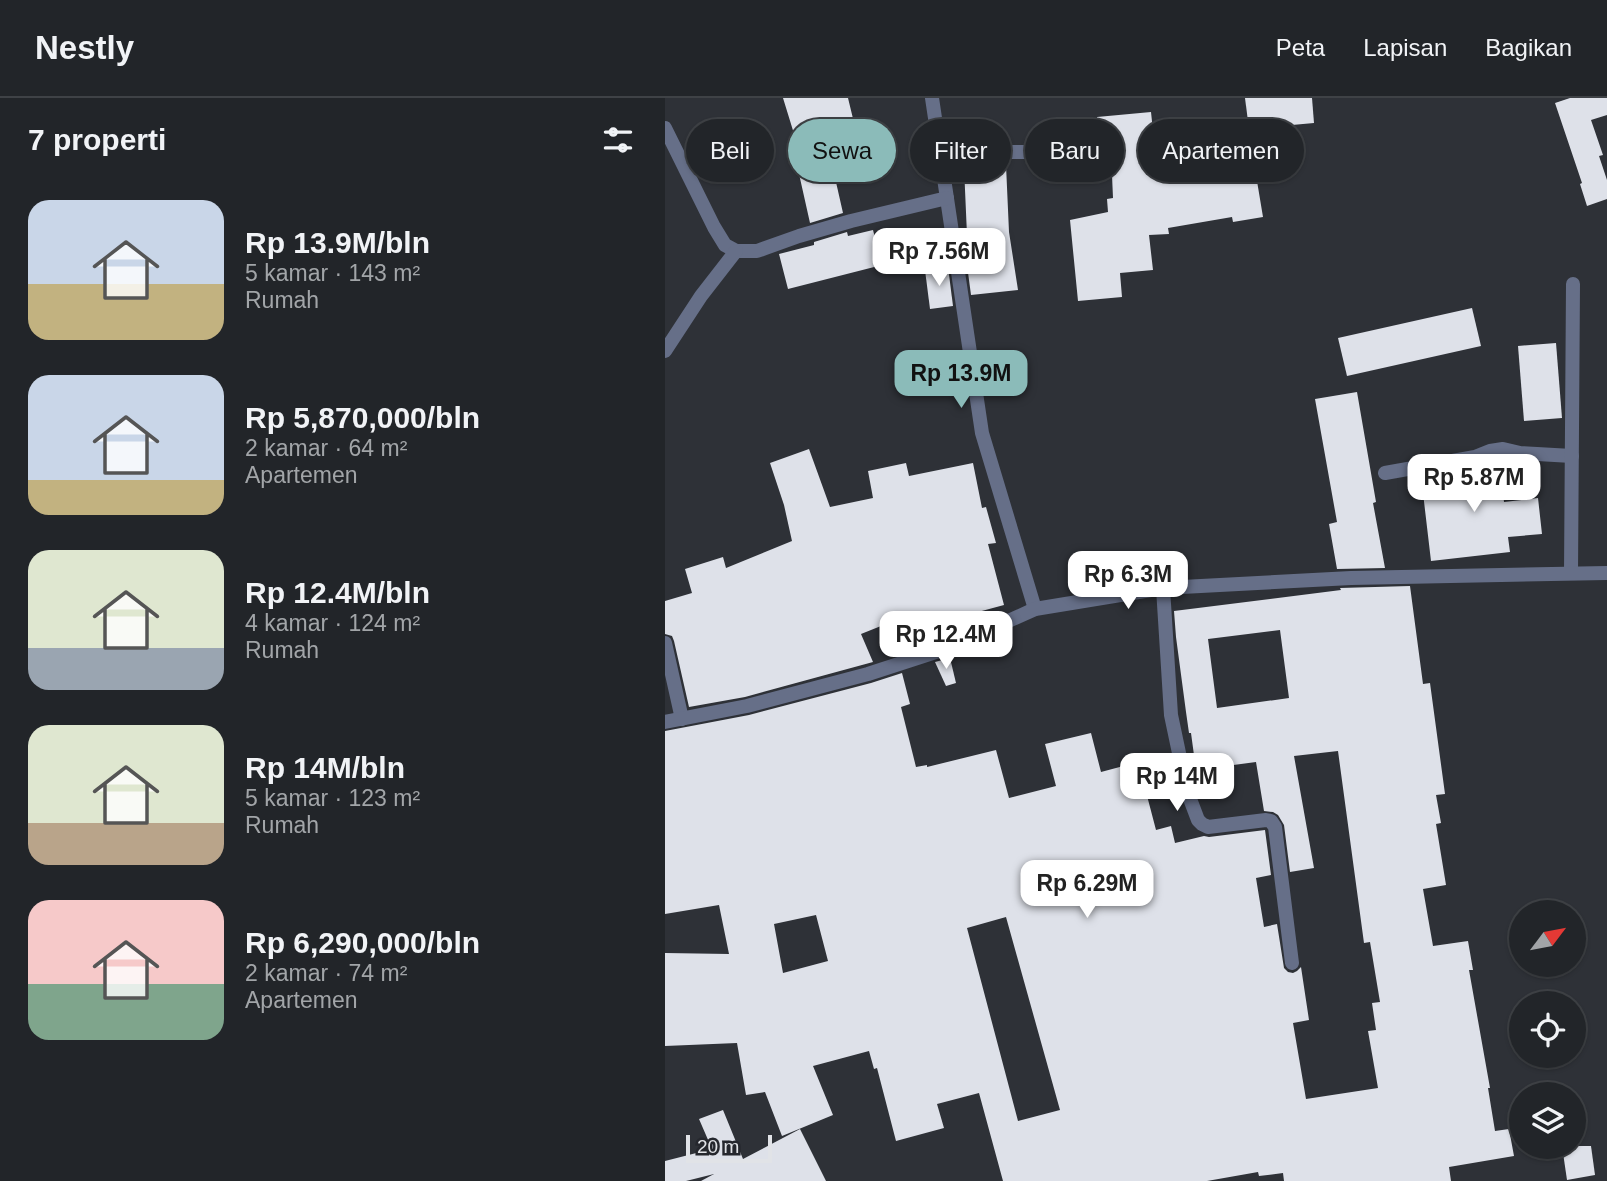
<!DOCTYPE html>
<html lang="id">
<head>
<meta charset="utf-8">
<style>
  body { margin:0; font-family:Arial,sans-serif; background:#2a2d31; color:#f1f3f6; height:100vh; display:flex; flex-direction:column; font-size:26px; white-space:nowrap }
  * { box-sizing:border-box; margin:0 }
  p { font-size:23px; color:#a2a5a8 }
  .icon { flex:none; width:38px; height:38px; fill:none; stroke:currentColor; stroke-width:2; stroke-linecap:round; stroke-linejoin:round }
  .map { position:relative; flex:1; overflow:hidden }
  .panel { display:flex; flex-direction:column; background:#222529; width:665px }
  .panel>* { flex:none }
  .hud { position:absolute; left:21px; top:21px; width:665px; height:63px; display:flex; gap:14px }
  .needle { width:46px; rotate:58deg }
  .controls { position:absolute; left:844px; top:802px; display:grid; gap:14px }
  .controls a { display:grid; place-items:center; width:77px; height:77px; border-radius:50%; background:#222529; box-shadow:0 2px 5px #0004,0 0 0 2px #3f4246; font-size:35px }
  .scale { position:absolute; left:21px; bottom:18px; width:86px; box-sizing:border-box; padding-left:7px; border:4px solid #e1e3e7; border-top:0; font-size:19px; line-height:24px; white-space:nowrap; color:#e1e3e7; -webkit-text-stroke:5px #25272d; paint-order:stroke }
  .price { position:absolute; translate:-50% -60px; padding:0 16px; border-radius:14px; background:#fff; color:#222; font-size:23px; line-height:46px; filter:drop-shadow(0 2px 4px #0008) }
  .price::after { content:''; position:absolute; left:50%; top:42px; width:21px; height:16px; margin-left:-10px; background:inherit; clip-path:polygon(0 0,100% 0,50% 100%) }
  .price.on { background:#8bbbb9; color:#111 }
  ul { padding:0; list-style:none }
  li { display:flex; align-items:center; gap:21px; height:175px; padding:0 28px }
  li span { display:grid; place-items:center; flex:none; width:196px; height:140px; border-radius:21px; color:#555 }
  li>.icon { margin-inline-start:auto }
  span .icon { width:84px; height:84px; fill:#fffc; stroke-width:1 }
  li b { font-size:30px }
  h2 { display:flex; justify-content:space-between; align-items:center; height:84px; padding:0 28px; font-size:30px }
  .chip { padding:0 24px; border-radius:32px; background:#222529; box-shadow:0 2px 5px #0004,0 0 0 2px #3f4246; font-size:24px; line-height:63px }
  .chip.on { background:#8bbbb9; color:#111 }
  header { display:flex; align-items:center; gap:42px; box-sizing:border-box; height:98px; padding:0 35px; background:#222529; border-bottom:2px solid #3f4246 }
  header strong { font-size:33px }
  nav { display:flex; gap:38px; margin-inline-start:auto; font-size:24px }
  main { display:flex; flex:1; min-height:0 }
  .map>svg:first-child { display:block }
  .building { fill:#dee1e9; fill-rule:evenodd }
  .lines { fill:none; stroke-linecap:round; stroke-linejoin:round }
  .street { stroke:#666f88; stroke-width:14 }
</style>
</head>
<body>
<header>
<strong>Nestly</strong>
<nav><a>Peta</a><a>Lapisan</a><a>Bagikan</a></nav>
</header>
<main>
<section class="panel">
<h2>7 properti<svg class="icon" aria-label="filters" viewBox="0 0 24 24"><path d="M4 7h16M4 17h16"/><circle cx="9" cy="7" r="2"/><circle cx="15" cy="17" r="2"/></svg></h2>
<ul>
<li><span style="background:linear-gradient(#c9d6e8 60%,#c2b280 0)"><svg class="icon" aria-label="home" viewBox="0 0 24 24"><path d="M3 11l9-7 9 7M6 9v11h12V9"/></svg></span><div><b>Rp 13.9M/bln</b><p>5 kamar · 143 m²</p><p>Rumah</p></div></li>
<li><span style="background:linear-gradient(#c9d6e8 75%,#c2b280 0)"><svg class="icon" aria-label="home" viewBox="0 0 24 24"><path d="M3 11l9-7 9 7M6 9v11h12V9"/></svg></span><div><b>Rp 5,870,000/bln</b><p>2 kamar · 64 m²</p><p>Apartemen</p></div></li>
<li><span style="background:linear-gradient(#dfe7d0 70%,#9aa5b1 0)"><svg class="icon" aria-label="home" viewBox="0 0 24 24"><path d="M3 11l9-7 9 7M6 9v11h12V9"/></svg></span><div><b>Rp 12.4M/bln</b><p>4 kamar · 124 m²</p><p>Rumah</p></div></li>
<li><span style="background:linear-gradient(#dfe7d0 70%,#b9a48a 0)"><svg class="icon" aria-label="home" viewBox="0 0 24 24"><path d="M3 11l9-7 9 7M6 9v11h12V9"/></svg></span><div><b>Rp 14M/bln</b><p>5 kamar · 123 m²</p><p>Rumah</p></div></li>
<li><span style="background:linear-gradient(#f6c9c9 60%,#7fa58c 0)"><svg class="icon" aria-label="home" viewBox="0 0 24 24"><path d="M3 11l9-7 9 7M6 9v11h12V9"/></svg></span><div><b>Rp 6,290,000/bln</b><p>2 kamar · 74 m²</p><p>Apartemen</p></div></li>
</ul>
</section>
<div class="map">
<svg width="942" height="1083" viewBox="0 0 942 1083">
  <rect width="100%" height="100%" fill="#2e3137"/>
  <g class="building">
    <path d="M118,0H183L191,33L161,40L178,115L145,125L126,40L130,39Z"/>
    <path d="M580,0H647L649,25L584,31Z"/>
    <path d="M905,0H942V17L926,22L938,57L934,58L942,82V101L922,108L915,86L917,85L890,5Z"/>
    <path d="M486,14L490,52L523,49L591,37L598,76L591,77L598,119L568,124L567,119L503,130L504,136L484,137L488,172L455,175L457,199L413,203L405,122L443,114L442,101L448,100L446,54L436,55L432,19Z"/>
    <path d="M341,67L344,134L353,192L306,197L302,167L303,166L300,137H302L299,69Z"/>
    <path d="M208,132L217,167L123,191L114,156L149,147V144L182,134L183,138Z"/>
    <path d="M283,169L288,208L265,211L260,172Z"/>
    <path d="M807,210L816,248L682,278L673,240Z"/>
    <path d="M891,245L897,320L859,323L853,248Z"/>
    <path d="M692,294L711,404L708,405L720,470L672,471L664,426L672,424L650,301Z"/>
    <path d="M144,351L165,409L208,400L203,373L241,365L244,378L308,365L317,410L321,409L331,445L323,446L339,507L276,524L280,541L261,547L246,516L196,536L208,564L80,599L24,609L9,543L7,538L0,536V503L27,495L20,471L58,459L61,470L127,443L119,407L105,365Z"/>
    <path d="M835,368L839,404L873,400L877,436L843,439L845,454L766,463L756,378Z"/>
    <path d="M745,488L758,586L765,585L780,696L771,697L776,725L771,726L781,787L758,791L768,848L803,843L808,872H804L825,990H823L830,1033L844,1031L849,1058L784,1069L786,1083H619L618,1075L594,1078L593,1074L542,1083H338L314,995L272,1006L279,1030L231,1043L212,970L209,971L204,953L148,968L168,1017L117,1038L100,994L81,997L72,945L0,948V855L64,856L54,807L0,816V633L84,617L206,585L237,575L245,606L236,609L251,669L262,667V669L331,652L344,700L391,688L380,646L426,635L436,674L466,666L472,692L480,690L491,732L506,728L510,745L539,738L544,739L600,732L606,777L591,780L599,829L612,826L619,870L623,874L628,875L632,873L636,869L644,922L628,925L641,1001L713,990L703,933L711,932L707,905L715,904L705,844L699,845L673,653L629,658L649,770L625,774L619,727L613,717L608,714L599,713L591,664L531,672L526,635H524L521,614L511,539L509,513L676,492L675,490ZM615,532L624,600L552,610L543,541ZM151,817L163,863L118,875L109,826ZM341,819L395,1012L353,1023L302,830Z"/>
    <path d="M285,560L291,585L281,588L270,564Z"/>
    <path d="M58,1012L78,1061L135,1031L161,1083H36L49,1076L21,1083H0V1063L47,1051L34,1021Z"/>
    <path d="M897,1048H926L930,1077L902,1082Z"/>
  </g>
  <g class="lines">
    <g class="street">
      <path d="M267,0L317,335L370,511"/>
      <path d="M0,30L49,129L60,147L71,153H92L134,138L186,123L282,100"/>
      <path d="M277,62L345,54H377L410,56"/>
      <path d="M0,253L36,198L71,153"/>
      <path d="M720,375L810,359L825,353L838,351L855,355L907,358"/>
      <path d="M906,475L908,186"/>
      <path d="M498,490L506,617L522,693L533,722L537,726L543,729L601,722L606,723L610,729L627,865"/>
      <path d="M0,545L17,621"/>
      <path d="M0,624L82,608L203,576L286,549L370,511L498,490L686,480L942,475"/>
    </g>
  </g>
</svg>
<div class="controls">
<a><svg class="needle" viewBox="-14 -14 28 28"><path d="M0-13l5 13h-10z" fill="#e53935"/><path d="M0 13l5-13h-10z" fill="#a2a5a8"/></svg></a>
<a><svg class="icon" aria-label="locate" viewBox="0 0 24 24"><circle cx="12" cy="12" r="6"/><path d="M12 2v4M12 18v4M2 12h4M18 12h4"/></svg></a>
<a><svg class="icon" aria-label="layers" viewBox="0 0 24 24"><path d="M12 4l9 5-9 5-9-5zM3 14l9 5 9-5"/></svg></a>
</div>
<div class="scale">20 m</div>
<b class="price" style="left:274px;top:190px">Rp 7.56M</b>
<b class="price on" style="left:296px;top:312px">Rp 13.9M</b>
<b class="price" style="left:809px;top:416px">Rp 5.87M</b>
<b class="price" style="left:463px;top:513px">Rp 6.3M</b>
<b class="price" style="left:281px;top:573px">Rp 12.4M</b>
<b class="price" style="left:512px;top:715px">Rp 14M</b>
<b class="price" style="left:422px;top:822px">Rp 6.29M</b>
<div class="hud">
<a class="chip">Beli</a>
<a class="chip on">Sewa</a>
<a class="chip">Filter</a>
<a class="chip">Baru</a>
<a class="chip">Apartemen</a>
</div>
</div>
</main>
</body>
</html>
